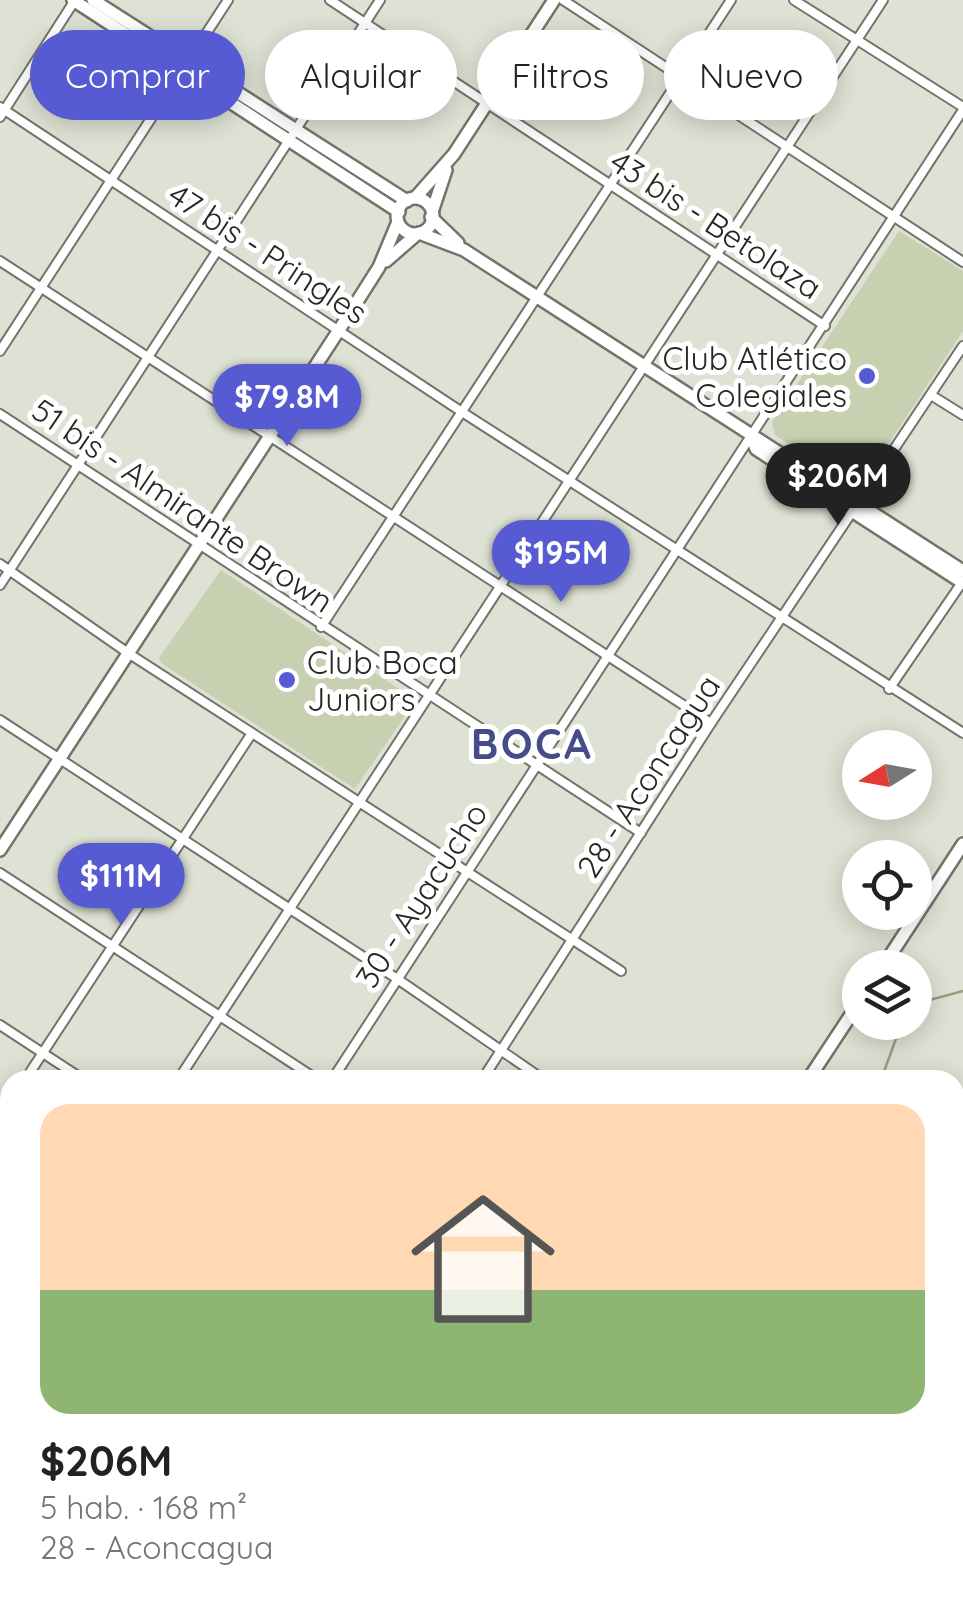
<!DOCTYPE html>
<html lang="es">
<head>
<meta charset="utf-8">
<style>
  body { margin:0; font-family:Quicksand,sans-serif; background:#f6f6f6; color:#222; height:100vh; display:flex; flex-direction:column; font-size:38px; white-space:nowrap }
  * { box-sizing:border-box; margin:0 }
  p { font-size:32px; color:#767676 }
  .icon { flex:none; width:55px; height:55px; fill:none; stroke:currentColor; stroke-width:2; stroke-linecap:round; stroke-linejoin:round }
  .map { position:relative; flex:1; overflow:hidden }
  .details { position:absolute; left:0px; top:1070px; width:965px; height:552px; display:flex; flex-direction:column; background:#fff; border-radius:30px 30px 0 0; box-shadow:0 5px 25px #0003 }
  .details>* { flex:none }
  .guide { position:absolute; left:30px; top:30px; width:905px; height:90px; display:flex; gap:20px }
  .needle { width:65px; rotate:259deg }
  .controls { position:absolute; left:842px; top:730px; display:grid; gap:20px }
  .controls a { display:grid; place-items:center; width:90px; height:90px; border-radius:50%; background:#fff; box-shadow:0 5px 25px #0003; font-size:50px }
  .price { position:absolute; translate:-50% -85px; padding:0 22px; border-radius:35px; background:#575bd3; color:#fff; font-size:32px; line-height:65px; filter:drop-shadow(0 2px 5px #0008) }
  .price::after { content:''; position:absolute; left:50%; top:60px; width:30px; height:22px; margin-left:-15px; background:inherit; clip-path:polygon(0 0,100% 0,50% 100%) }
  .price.selected { background:#222; color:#fff }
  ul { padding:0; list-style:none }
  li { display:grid; align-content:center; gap:20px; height:530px; padding:0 40px }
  li span { display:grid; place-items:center; height:310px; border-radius:30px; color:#555 }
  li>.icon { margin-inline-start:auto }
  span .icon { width:180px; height:180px; fill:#fffc; stroke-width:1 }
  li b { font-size:42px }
  .tag { padding:0 35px; border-radius:45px; background:#fff; box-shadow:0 5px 25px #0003; font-size:35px; line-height:90px }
  .tag.selected { background:#575bd3; color:#fff }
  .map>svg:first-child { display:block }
  .built { fill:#d1d6c2 }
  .green { fill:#c7d0b0 }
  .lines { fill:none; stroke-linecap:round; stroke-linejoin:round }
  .stream { stroke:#969f7f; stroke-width:2.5 }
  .street-casing { stroke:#717569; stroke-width:12 }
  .secondary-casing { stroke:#717569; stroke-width:16 }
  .street { stroke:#fff; stroke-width:8 }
  .secondary { stroke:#fff; stroke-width:11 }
  .poi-dot { fill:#575bd3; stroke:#fff; stroke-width:4 }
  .labels { text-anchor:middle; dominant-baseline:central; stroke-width:10; stroke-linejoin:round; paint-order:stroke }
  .street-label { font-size:32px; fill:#262823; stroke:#fff }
  .poi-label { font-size:32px; fill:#262823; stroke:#fff; text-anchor:end }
  .district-label { font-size:42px; font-weight:bold; letter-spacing:2.5px; fill:#464c89; stroke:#fff }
</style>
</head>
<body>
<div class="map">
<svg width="963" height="1622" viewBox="0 0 963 1622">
  <rect width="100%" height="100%" fill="#dee2d4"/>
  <path class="built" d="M955,1315L963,1320V1622H489L496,1612H955Z"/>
  <g class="green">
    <path d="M899,231L963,271V331L862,484L850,485L775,435L772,422Z"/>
    <path d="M221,570L413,698L414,703L355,789L161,663L159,658Z"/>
    <path d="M955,1134L963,1139V1312L955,1307Z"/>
  </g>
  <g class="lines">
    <g class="stream">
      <path d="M915,1004L963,991"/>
      <path d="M881,1080L902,1022"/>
      <path d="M516,1622L527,1612"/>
    </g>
    <g class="street-casing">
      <g id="street">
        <path d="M330,0L825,326"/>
        <path d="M563,0L963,262"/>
        <path d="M794,0L963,107"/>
        <path d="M0,107L462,412L963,733"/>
        <path d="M0,117L75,0"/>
        <path d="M0,261L711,723"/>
        <path d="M0,351L228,0"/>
        <path d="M931,395L963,415"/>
        <path d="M0,414L641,833"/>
        <path d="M0,564L128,653L621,971"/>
        <path d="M0,585L380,0"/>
        <path d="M321,627L731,0"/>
        <path d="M889,689L963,581"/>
        <path d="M0,720L396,978L544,1080"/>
        <path d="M0,873L318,1080"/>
        <path d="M0,1025L84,1080"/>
        <path d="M25,1080L252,733"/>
        <path d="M178,1080L883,0"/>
        <path d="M332,1080L963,110"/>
        <path d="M482,1080L711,723L963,346"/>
        <path d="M0,1118L10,1103"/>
        <path d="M0,1179L10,1186"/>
        <path d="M0,1257L10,1264"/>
        <path d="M955,1342L963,1347"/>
        <path d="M0,1349L10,1334"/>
        <path d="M955,1467L963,1472"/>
        <path d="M955,1512L963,1500"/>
        <path d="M0,1582L10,1567"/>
        <path d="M437,1612L452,1622"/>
        <path d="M756,1622L762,1612"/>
        <path d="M884,1622L890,1612"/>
      </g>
    </g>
    <g class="secondary-casing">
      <g id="secondary">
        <path d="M73,0L399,212"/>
        <path d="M93,0L407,201"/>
        <path d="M416,197L454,154L554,0"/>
        <circle cx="415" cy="216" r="18"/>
        <path d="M433,209L446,170"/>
        <path d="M431,217L458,243"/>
        <path d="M419,233L464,250L963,571"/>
        <path d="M386,261L417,234"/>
        <path d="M751,437L756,449L963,583"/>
        <path d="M0,850L339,330L379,267L397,224"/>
        <path d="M882,968L963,844"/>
        <path d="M808,1080L860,1001"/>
        <path d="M0,1489L10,1495"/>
        <path d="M0,1524L10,1531"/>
        <path d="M138,1612L153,1622"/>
        <path d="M196,1612L210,1622"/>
        <path d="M456,1622L462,1612"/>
      </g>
    </g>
    <use href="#street" class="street"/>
    <use href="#secondary" class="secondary"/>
  </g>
  <g class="poi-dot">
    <circle cx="867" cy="376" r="10"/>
    <circle cx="287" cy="680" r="10"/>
  </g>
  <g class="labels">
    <g class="street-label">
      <text transform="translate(716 224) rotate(33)">43 bis - Betolaza</text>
      <text transform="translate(268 253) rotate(33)">47 bis - Pringles</text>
      <text transform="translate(183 505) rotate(34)">51 bis - Almirante Brown</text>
      <text transform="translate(648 776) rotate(-57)">28 - Aconcagua</text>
      <text transform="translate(421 895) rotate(-57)">30 - Ayacucho</text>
    </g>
    <g class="poi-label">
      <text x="847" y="358">Club Atlético<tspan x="847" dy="37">Colegiales</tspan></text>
      <text x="307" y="662" text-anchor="start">Club Boca<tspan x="307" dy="37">Juniors</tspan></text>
    </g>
    <g class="district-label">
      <text x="532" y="743">BOCA</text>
    </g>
  </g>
</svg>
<div class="controls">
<a><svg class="needle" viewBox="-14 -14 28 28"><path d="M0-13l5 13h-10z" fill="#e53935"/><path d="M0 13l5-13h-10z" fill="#767676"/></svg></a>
<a><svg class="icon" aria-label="locate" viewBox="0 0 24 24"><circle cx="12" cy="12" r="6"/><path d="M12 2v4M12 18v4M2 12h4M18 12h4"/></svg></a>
<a><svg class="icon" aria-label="layers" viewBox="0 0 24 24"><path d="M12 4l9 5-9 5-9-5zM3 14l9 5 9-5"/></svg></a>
</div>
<b class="price" style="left:287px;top:449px">$79.8M</b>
<b class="price selected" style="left:838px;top:528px">$206M</b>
<b class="price" style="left:561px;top:605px">$195M</b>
<b class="price" style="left:121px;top:928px">$111M</b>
<div class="guide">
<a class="tag selected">Comprar</a>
<a class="tag">Alquilar</a>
<a class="tag">Filtros</a>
<a class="tag">Nuevo</a>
</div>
<section class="details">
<ul>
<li><span style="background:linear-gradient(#ffd9b3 60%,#8fb573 0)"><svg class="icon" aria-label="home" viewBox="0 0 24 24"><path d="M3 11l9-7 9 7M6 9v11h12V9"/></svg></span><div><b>$206M</b><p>5 hab. · 168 m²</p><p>28 - Aconcagua</p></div></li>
</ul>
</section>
</div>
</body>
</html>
